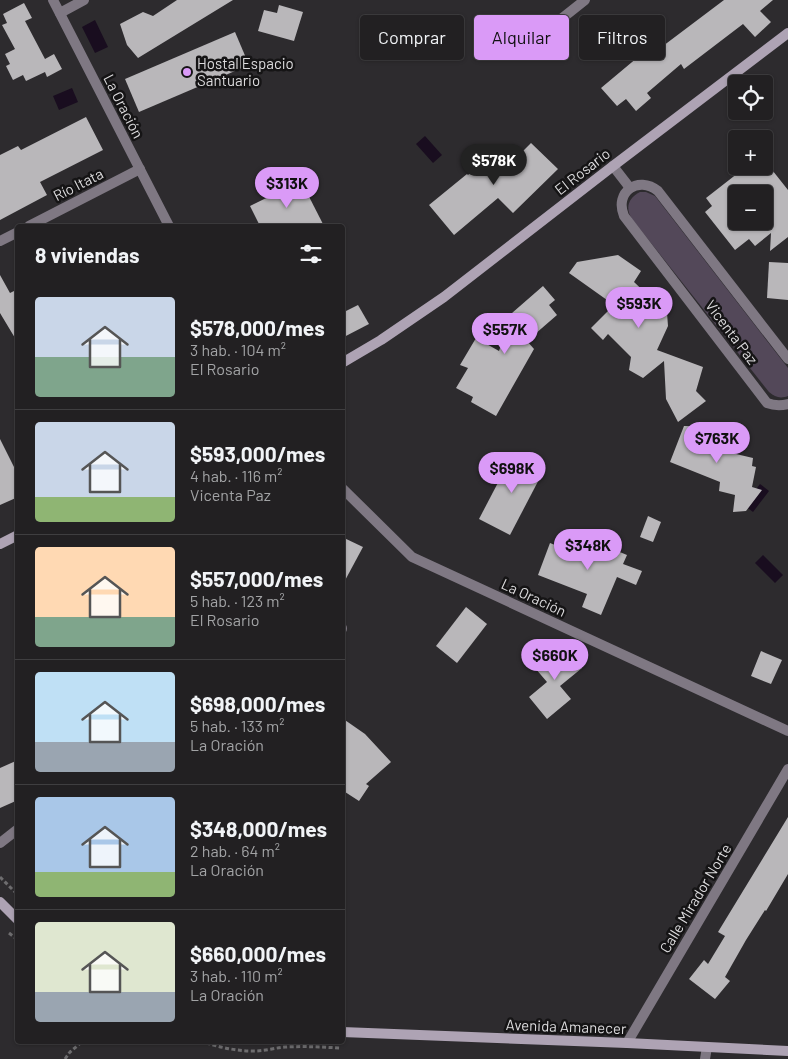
<!DOCTYPE html>
<html lang="es">
<head>
<meta charset="utf-8">
<style>
  body { margin:0; font-family:Barlow,sans-serif; background:#2a282a; color:#f1f3f6; height:100vh; display:flex; flex-direction:column; font-size:19px; white-space:nowrap }
  * { box-sizing:border-box; margin:0 }
  p { font-size:16px; color:#a2a3a5 }
  .icon { flex:none; width:28px; height:28px; fill:none; stroke:currentColor; stroke-width:2; stroke-linecap:round; stroke-linejoin:round }
  .map { position:relative; flex:1; overflow:hidden }
  .sheet { position:absolute; left:15px; top:224px; width:330px; height:820px; display:flex; flex-direction:column; background:#222022; border-radius:5px; box-shadow:0 1px 4px #0004,0 0 0 1px #3f3e40 }
  .sheet>* { flex:none }
  .guide { position:absolute; left:360px; top:15px; width:352px; height:45px; display:flex; gap:10px }
  .fabs { position:absolute; left:728px; top:75px; display:grid; gap:10px }
  .fabs a { display:grid; place-items:center; width:45px; height:45px; border-radius:5px; background:#222022; box-shadow:0 1px 4px #0004,0 0 0 1px #3f3e40; font-size:25px }
  .price { position:absolute; translate:-50% -42px; padding:0 11px; border-radius:18px; background:#da9af7; color:#111; font-size:16px; line-height:32px; filter:drop-shadow(0 1px 2px #0008) }
  .price::after { content:''; position:absolute; left:50%; top:30px; width:15px; height:11px; margin-left:-8px; background:inherit; clip-path:polygon(0 0,100% 0,50% 100%) }
  .price.active { background:#222; color:#fff }
  ul { padding:0; list-style:none }
  li { display:flex; align-items:center; gap:15px; height:125px; padding:0 20px }
  li+li { border-top:1px solid #3f3e40 }
  li span { display:grid; place-items:center; flex:none; width:140px; height:100px; border-radius:5px; color:#555 }
  li>.icon { margin-inline-start:auto }
  span .icon { width:60px; height:60px; fill:#fffc; stroke-width:1 }
  li b { font-size:21px }
  h2 { display:flex; justify-content:space-between; align-items:center; height:60px; padding:0 20px; font-size:21px }
  .pill { padding:0 18px; border-radius:5px; background:#222022; box-shadow:0 1px 4px #0004,0 0 0 1px #3f3e40; font-size:18px; line-height:45px }
  .pill.active { background:#da9af7; color:#111 }
  .map>svg:first-child { display:block }
  .green { fill:#534859 }
  .water { fill:#190d1f }
  .building { fill:#b9b7ba; fill-rule:evenodd }
  .lines { fill:none; stroke-linecap:round; stroke-linejoin:round }
  .path { stroke:#6e6d6f; stroke-width:3; stroke-dasharray:4 2.5; stroke-linecap:butt }
  .street { stroke:#7f7883; stroke-width:10 }
  .secondary { stroke:#aea3b4; stroke-width:10 }
  .poi-dot { fill:#da9af7; stroke:#151415; stroke-width:2 }
  .labels { text-anchor:middle; dominant-baseline:central; stroke-width:5; stroke-linejoin:round; paint-order:stroke }
  .poi-label { font-size:15px; fill:#dcdbdd; stroke:#151415; text-anchor:start }
  .street-label { font-size:15px; fill:#dcdbdd; stroke:#151415 }
</style>
</head>
<body>
<div class="map">
<svg width="788" height="1059" viewBox="0 0 788 1059">
  <rect width="100%" height="100%" fill="#2d2b2e"/>
  <path class="green" d="M640,192H646L655,196L788,368V396C780,399 775,397 769,392L632,219C625,208 628,198 640,192Z"/>
  <g class="water">
    <path d="M95,20L108,47L95,53L82,27Z"/>
    <path d="M72,88L78,102L59,110L53,96Z"/>
    <path d="M425,136L442,155L433,163L416,144Z"/>
    <path d="M760,484L769,491L753,512L744,505Z"/>
    <path d="M763,555L783,575L775,583L755,563Z"/>
  </g>
  <g class="building">
    <path d="M177,0H233L138,58L127,45L120,24L143,12L153,16Z"/>
    <path d="M724,0H773L760,11L771,22L755,37L743,24L684,69L681,64L647,93L651,98L636,111L626,99L617,106L601,88L650,47L655,52Z"/>
    <path d="M24,3L32,18L25,21L45,59L54,54L62,69L47,77L45,72L26,81L23,75L13,80L6,66L10,64L5,54L15,49L2,25L7,23L3,14Z"/>
    <path d="M279,5L303,12L294,41L258,31L264,10L277,13Z"/>
    <path d="M235,32L249,65L139,112L125,79Z"/>
    <path d="M86,117L103,150L40,182L47,195L0,220V155L18,146L21,150Z"/>
    <path d="M531,143L558,169L513,213L498,198L454,235L429,205L467,174L468,175L494,150L499,155L507,147L517,157Z"/>
    <path d="M765,161L788,190V237L770,251L771,233L755,246L749,239L735,250L705,212L712,206L706,198L747,166H764V162ZM736,194H764V221H736Z"/>
    <path d="M301,181L324,226H260L250,206Z"/>
    <path d="M618,255L641,271L634,282L651,298L643,306L667,313L668,326L657,350L703,367L696,391L706,401L678,422L666,399L664,361L643,378L629,370L631,357L608,334L603,340L591,328L614,305L569,273L577,262Z"/>
    <path d="M769,262L788,263V300L767,298Z"/>
    <path d="M0,275L10,293L18,289V343L0,313Z"/>
    <path d="M543,286L555,300L549,305L557,315L527,341L534,349L496,416L471,402L473,397L456,388L468,368L460,365L476,338L499,351L512,313Z"/>
    <path d="M358,305L369,324L342,338V313Z"/>
    <path d="M684,426L720,427L719,450L753,458L752,466L756,467L752,487L762,490L746,511L733,512L735,495L719,491L720,482L670,462Z"/>
    <path d="M0,439L18,475V497L0,505Z"/>
    <path d="M514,452L545,468L510,535L479,519Z"/>
    <path d="M648,516L661,522L653,542L640,537Z"/>
    <path d="M581,536L627,555L623,564L642,571L636,585L617,577L601,615L582,607L587,594L538,575L550,543L575,553Z"/>
    <path d="M342,537L363,547L342,586Z"/>
    <path d="M466,607L487,624L457,663L436,646Z"/>
    <path d="M563,645L582,668L560,686L571,699L547,719L529,697L547,682L535,668Z"/>
    <path d="M761,651L782,660L771,684L751,676Z"/>
    <path d="M342,718L365,734L391,762L366,784L369,786L359,801L342,790Z"/>
    <path d="M18,760V800L0,808V768Z"/>
    <path d="M788,817V874L766,911L765,910L746,940L725,977L730,981L715,999L689,979L704,960L708,964L725,936L718,932Z"/>
  </g>
  <g class="lines">
    <g class="path">
      <path d="M0,877L18,895"/>
      <path d="M9,933L18,940"/>
      <path d="M200,1041C218,1047 235,1051 254,1051C264,1051 275,1048 285,1047C304,1046 322,1047 340,1048"/>
      <path d="M65,1059L70,1052L83,1041"/>
    </g>
    <g class="street">
      <path d="M53,0L169,226"/>
      <path d="M60,13L84,0"/>
      <path d="M546,31L585,0"/>
      <path d="M613,166L630,188"/>
      <path d="M29,226L140,169"/>
      <path d="M0,241L18,232"/>
      <path d="M788,359L658,191C638,175 614,192 624,216L767,403C775,406 780,406 788,404"/>
      <path d="M342,488L412,557L788,731"/>
      <path d="M342,628V629"/>
      <path d="M0,843L18,829"/>
      <path d="M627,1043L788,769"/>
      <path d="M705,1059L707,1047"/>
    </g>
    <g class="secondary">
      <path d="M342,363L381,340L444,297L613,166L788,33"/>
      <path d="M0,544L18,535"/>
      <path d="M0,902L18,920"/>
      <path d="M342,1032L627,1043L788,1051"/>
    </g>
  </g>
  <circle class="poi-dot" cx="187" cy="72" r="5"/>
  <g class="labels">
    <g class="poi-label">
      <text x="197" y="63">Hostal Espacio<tspan x="197" dy="17">Santuario</tspan></text>
    </g>
    <g class="street-label">
      <text transform="translate(124 106) rotate(63)">La Oración</text>
      <text transform="translate(582 171) rotate(-38)">El Rosario</text>
      <text transform="translate(78 184) rotate(-27)">Río Itata</text>
      <text transform="translate(732 332) rotate(53)">Vicenta Paz</text>
      <text transform="translate(534 597) rotate(25)">La Oración</text>
      <text transform="translate(695 898) rotate(-59)">Calle Mirador Norte</text>
      <text transform="translate(566 1026) rotate(2)">Avenida Amanecer</text>
    </g>
  </g>
</svg>
<div class="fabs">
<a><svg class="icon" aria-label="locate" viewBox="0 0 24 24"><circle cx="12" cy="12" r="6"/><path d="M12 2v4M12 18v4M2 12h4M18 12h4"/></svg></a>
<a>+</a>
<a>−</a>
</div>
<b class="price active" style="left:494px;top:186px">$578K</b>
<b class="price" style="left:287px;top:209px">$313K</b>
<b class="price" style="left:639px;top:329px">$593K</b>
<b class="price" style="left:505px;top:355px">$557K</b>
<b class="price" style="left:717px;top:464px">$763K</b>
<b class="price" style="left:512px;top:494px">$698K</b>
<b class="price" style="left:588px;top:571px">$348K</b>
<b class="price" style="left:555px;top:681px">$660K</b>
<div class="guide">
<a class="pill">Comprar</a>
<a class="pill active">Alquilar</a>
<a class="pill">Filtros</a>
</div>
<section class="sheet">
<h2>8 viviendas<svg class="icon" aria-label="filters" viewBox="0 0 24 24"><path d="M4 7h16M4 17h16"/><circle cx="9" cy="7" r="2"/><circle cx="15" cy="17" r="2"/></svg></h2>
<ul>
<li><span style="background:linear-gradient(#c9d6e8 60%,#7fa58c 0)"><svg class="icon" aria-label="home" viewBox="0 0 24 24"><path d="M3 11l9-7 9 7M6 9v11h12V9"/></svg></span><div><b>$578,000/mes</b><p>3 hab. · 104 m²</p><p>El Rosario</p></div></li>
<li><span style="background:linear-gradient(#c9d6e8 75%,#8fb573 0)"><svg class="icon" aria-label="home" viewBox="0 0 24 24"><path d="M3 11l9-7 9 7M6 9v11h12V9"/></svg></span><div><b>$593,000/mes</b><p>4 hab. · 116 m²</p><p>Vicenta Paz</p></div></li>
<li><span style="background:linear-gradient(#ffd9b3 70%,#7fa58c 0)"><svg class="icon" aria-label="home" viewBox="0 0 24 24"><path d="M3 11l9-7 9 7M6 9v11h12V9"/></svg></span><div><b>$557,000/mes</b><p>5 hab. · 123 m²</p><p>El Rosario</p></div></li>
<li><span style="background:linear-gradient(#bfe0f5 70%,#9aa5b1 0)"><svg class="icon" aria-label="home" viewBox="0 0 24 24"><path d="M3 11l9-7 9 7M6 9v11h12V9"/></svg></span><div><b>$698,000/mes</b><p>5 hab. · 133 m²</p><p>La Oración</p></div></li>
<li><span style="background:linear-gradient(#a9c7e8 75%,#8fb573 0)"><svg class="icon" aria-label="home" viewBox="0 0 24 24"><path d="M3 11l9-7 9 7M6 9v11h12V9"/></svg></span><div><b>$348,000/mes</b><p>2 hab. · 64 m²</p><p>La Oración</p></div></li>
<li><span style="background:linear-gradient(#dfe7d0 70%,#9aa5b1 0)"><svg class="icon" aria-label="home" viewBox="0 0 24 24"><path d="M3 11l9-7 9 7M6 9v11h12V9"/></svg></span><div><b>$660,000/mes</b><p>3 hab. · 110 m²</p><p>La Oración</p></div></li>
</ul>
</section>
</div>
</body>
</html>
